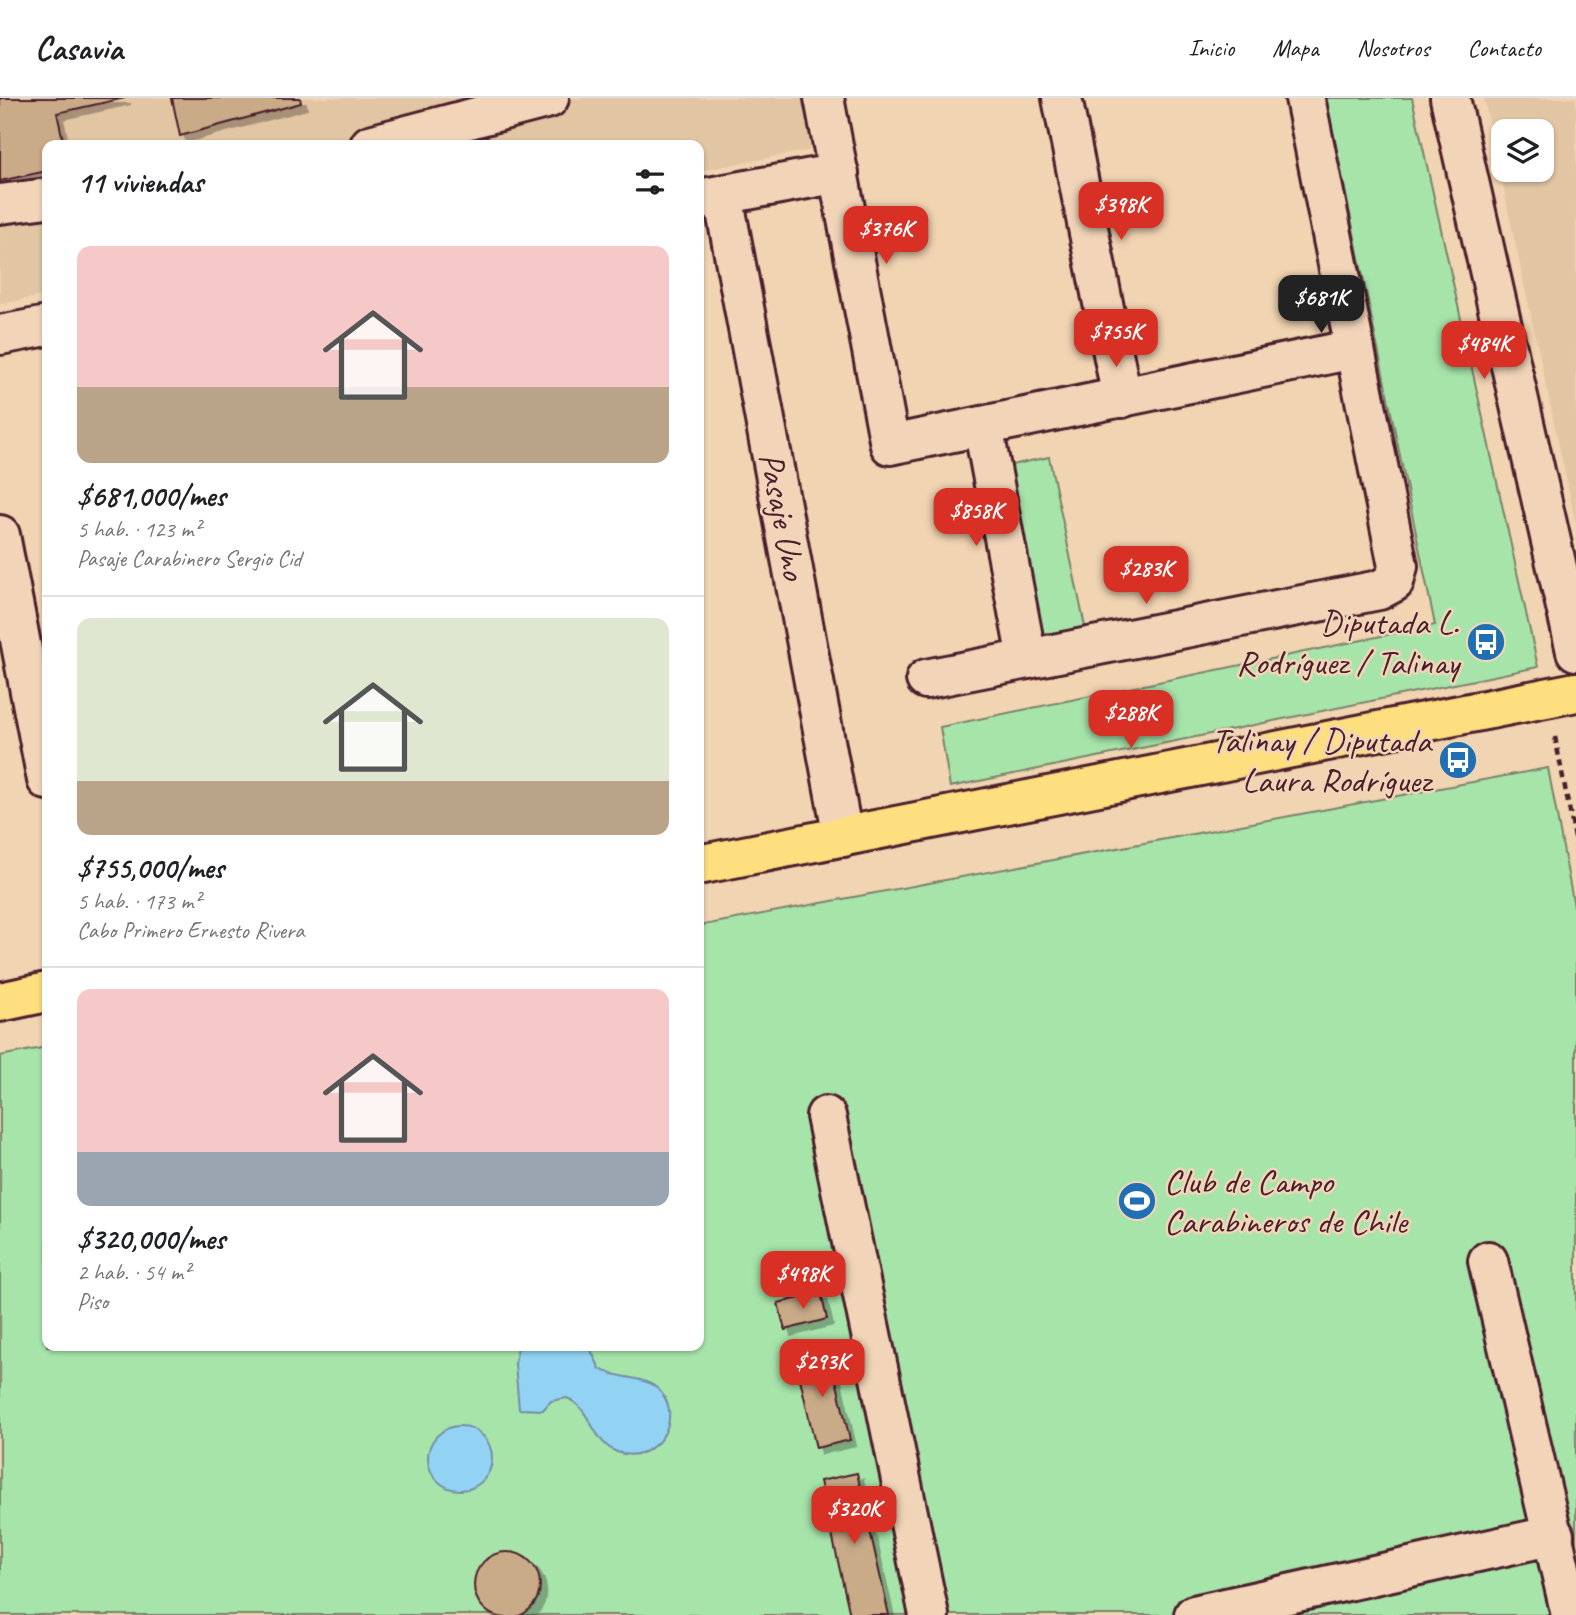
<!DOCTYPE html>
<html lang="es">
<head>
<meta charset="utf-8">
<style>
  body { margin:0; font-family:Caveat,sans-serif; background:#f2f2f2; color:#202124; height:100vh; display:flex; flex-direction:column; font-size:26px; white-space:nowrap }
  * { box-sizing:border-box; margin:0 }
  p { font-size:23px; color:#757577 }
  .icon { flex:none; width:38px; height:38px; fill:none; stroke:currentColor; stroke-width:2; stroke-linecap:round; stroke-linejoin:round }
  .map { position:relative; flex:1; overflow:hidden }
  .drawer { position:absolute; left:42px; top:42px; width:662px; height:1211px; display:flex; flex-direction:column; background:#fff; border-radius:14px; box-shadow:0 2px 5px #0004 }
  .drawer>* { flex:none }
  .controls { position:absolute; left:1491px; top:21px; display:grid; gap:14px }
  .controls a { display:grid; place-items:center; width:63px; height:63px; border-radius:14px; background:#fff; box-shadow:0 2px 5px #0004; font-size:35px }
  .price { position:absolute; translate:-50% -60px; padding:0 16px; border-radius:14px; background:#d93025; color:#fff; font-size:23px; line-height:46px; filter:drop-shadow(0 2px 4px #0008) }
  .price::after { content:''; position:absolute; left:50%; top:42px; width:21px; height:16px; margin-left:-10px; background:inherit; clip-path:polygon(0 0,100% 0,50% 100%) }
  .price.current { background:#222; color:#fff }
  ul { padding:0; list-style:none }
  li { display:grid; align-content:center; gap:14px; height:371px; padding:0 35px }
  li+li { border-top:2px solid #e0e0e0 }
  li span { display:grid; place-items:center; height:217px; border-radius:14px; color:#555 }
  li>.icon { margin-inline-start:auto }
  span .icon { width:126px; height:126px; fill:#fffc; stroke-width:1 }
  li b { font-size:30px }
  h2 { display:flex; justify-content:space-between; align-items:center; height:84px; padding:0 35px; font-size:30px }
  header { display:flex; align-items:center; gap:42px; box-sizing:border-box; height:98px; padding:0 35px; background:#fff; border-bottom:2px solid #e0e0e0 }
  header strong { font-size:33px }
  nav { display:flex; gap:38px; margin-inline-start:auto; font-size:24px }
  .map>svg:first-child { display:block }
  .built { fill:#e2c5a3; fill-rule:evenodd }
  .green { fill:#a7e4aa; stroke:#78826a; stroke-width:2 }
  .water { fill:#92d3f3; stroke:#758ba3; stroke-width:2 }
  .building { fill:#caab88; stroke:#4a1f2b; stroke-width:2; filter:url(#shadow) }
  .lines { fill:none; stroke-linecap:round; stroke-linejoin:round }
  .minor-casing { stroke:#4a1f2b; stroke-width:44 }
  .major-casing { stroke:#4a1f2b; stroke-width:44 }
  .path { stroke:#4a1f2b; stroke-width:4.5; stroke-dasharray:7 5; stroke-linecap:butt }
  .minor { stroke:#f2d5b9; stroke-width:38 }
  .major { stroke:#fedf80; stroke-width:38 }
  .labels { text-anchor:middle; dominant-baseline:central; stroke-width:5; stroke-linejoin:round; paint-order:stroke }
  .street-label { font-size:35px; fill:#4a1f2b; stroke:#f2d5b9 }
  .poi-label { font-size:35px; fill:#4a1f2b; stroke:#f2d5b9; text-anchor:end }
</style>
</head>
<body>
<header>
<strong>Casavia</strong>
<nav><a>Inicio</a><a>Mapa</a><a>Nosotros</a><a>Contacto</a></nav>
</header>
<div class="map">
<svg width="1576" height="1517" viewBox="0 0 1576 1517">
  <defs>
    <filter id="shadow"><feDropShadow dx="6" dy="6" stdDeviation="0" flood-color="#0004"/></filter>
  </defs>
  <rect width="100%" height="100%" fill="#f1d4b2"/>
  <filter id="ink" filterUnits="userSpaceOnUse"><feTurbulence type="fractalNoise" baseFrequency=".0143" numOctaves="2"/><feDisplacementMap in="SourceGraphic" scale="14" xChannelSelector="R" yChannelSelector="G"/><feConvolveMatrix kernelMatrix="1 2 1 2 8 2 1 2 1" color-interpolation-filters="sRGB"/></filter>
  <g filter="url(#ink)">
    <g class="built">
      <path d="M0,0H822L832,48L698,73V47H47V197L0,206Z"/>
      <path d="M1484,0H1576V426ZM1503,33H1542V72H1503Z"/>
    </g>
    <g class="green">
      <path d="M1326,0H1412L1538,569L950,689L940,629L1435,527Z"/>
      <path d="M1049,359L1087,538L1036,549L998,370Z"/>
      <path d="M1548,670L1576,819V1517H0V958L47,949V1248H698V828Z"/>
    </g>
    <g class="water">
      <path d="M518,1248H589L600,1271C618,1282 644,1276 660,1293C686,1322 653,1368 617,1354C592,1344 592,1311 567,1300L551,1303L543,1312L519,1311L515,1266Z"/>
      <circle cx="460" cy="1360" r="32"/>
    </g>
    <g class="building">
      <path d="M0,0H125L57,15L64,47H47V73L0,83Z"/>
      <path d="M172,0H300L301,5L180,38Z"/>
      <path d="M821,1195L827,1221L785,1232L778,1205Z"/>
      <path d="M829,1252L850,1342L816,1350L795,1259Z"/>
      <path d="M857,1375L889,1517H850L820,1383Z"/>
      <circle cx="507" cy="1487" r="33"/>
    </g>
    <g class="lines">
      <g class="minor-casing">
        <g id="minor">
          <path d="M824,0L890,347L1354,251"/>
          <path d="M1062,0L1122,300"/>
          <path d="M1450,0L1576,553"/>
          <path d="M370,47L549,0"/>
          <path d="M723,97L843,739"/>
          <path d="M699,101L839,75"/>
          <path d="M0,106L47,100"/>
          <path d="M0,237L47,228"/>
          <path d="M983,328L1027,561"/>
          <path d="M0,437L47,682"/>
          <path d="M926,581L1379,492L1394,484L1398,468L1305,0"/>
          <path d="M826,1018L929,1517"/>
          <path d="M1488,1163L1571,1517"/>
          <path d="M1194,1517L1554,1437"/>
        </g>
      </g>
      <g class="major-casing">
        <g id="major">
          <path d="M698,767L1576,594"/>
          <path d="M0,904L47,894"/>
        </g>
      </g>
      <path class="path" d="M1555,639L1576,745"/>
      <use href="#minor" class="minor"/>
      <use href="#major" class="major"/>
    </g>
  </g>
  <defs>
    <g id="bus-disc" transform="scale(2.0125)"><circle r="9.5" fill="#1f6fb2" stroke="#f2d5b9"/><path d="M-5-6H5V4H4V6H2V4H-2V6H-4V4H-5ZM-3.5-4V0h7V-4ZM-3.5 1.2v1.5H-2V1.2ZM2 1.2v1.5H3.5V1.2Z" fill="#fff"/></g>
    <g id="stadium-disc" transform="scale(2.0125)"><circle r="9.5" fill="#1f6fb2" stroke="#f2d5b9"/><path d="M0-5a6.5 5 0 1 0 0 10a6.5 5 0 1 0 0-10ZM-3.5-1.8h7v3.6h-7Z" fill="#fff"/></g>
  </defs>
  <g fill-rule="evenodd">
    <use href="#bus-disc" x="1486" y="544"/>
    <use href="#bus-disc" x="1458" y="662"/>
    <use href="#stadium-disc" x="1137" y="1103"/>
  </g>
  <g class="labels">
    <g class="street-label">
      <text transform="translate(783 418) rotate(79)">Pasaje Uno</text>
    </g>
    <g class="poi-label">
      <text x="1459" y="524">Diputada L.<tspan x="1459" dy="40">Rodríguez / Talinay</tspan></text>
      <text x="1431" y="642">Talinay / Diputada<tspan x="1431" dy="40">Laura Rodríguez</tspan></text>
      <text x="1164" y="1083" text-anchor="start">Club de Campo<tspan x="1164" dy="40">Carabineros de Chile</tspan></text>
    </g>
  </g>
</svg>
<div class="controls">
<a><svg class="icon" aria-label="layers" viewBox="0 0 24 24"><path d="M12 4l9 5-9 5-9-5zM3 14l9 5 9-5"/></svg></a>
</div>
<b class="price" style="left:1121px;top:144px">$398K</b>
<b class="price" style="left:886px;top:168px">$376K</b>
<b class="price current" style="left:1321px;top:237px">$681K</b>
<b class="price" style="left:1116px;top:271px">$755K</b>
<b class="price" style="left:1484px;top:283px">$484K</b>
<b class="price" style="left:976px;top:450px">$858K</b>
<b class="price" style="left:1146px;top:508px">$283K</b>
<b class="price" style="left:1131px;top:652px">$288K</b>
<b class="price" style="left:803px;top:1213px">$498K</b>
<b class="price" style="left:822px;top:1301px">$293K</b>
<b class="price" style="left:854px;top:1448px">$320K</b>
<section class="drawer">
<h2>11 viviendas<svg class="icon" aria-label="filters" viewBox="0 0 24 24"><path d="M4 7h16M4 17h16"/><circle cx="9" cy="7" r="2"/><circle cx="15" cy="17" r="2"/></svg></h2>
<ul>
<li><span style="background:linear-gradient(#f6c9c9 65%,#b9a48a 0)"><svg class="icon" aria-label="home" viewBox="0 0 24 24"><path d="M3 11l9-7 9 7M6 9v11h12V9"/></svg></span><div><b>$681,000/mes</b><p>5 hab. · 123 m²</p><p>Pasaje Carabinero Sergio Cid</p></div></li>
<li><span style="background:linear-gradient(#dfe7d0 75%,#b9a48a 0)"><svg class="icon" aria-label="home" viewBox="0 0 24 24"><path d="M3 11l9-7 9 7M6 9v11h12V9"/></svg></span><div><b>$755,000/mes</b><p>5 hab. · 173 m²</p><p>Cabo Primero Ernesto Rivera</p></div></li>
<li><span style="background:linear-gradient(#f6c9c9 75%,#9aa5b1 0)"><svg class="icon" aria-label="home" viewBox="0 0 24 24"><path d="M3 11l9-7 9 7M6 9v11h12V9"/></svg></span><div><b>$320,000/mes</b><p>2 hab. · 54 m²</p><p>Piso</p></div></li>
</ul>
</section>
</div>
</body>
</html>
